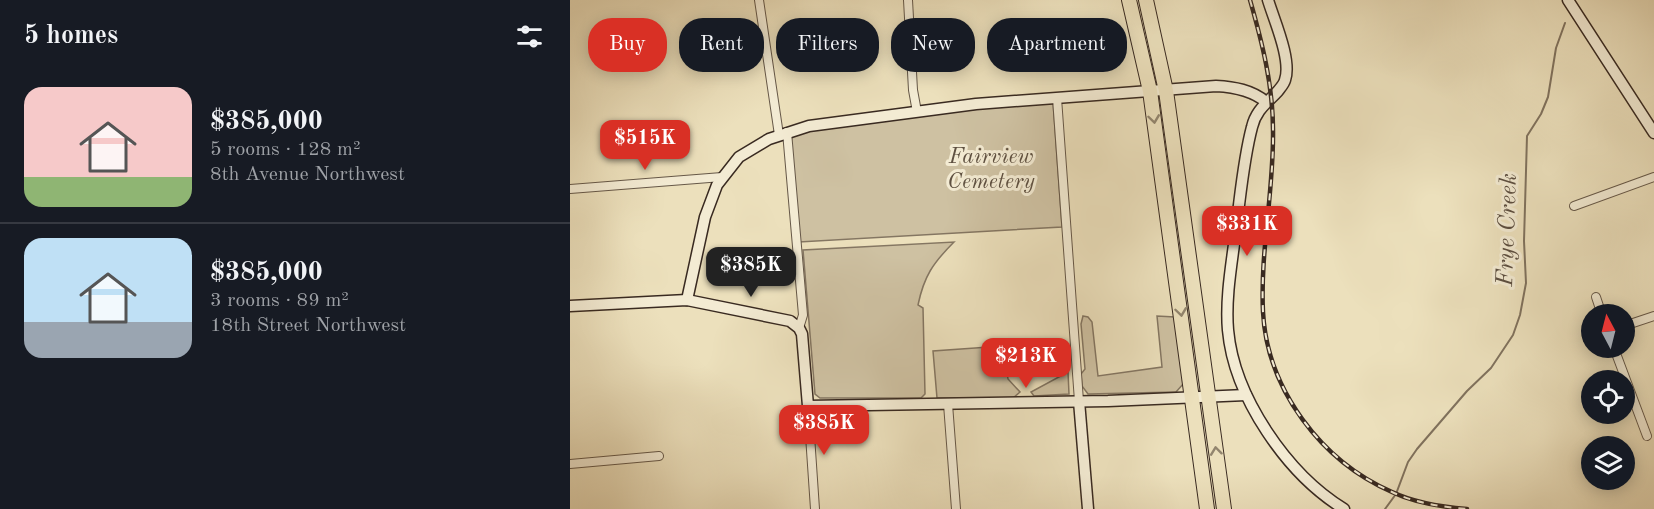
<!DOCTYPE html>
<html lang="en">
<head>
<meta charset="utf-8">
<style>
  body { margin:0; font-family:"Old Standard TT",serif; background:#20242c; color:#f1f3f6; height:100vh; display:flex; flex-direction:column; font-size:22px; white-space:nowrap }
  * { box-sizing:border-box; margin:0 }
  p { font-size:20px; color:#9ea1a6 }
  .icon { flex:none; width:33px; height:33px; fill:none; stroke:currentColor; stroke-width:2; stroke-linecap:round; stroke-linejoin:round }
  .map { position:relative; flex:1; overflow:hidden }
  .side { display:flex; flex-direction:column; background:#171b24; width:570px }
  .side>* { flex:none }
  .guide { position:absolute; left:18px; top:18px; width:570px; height:54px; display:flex; gap:12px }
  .needle { width:39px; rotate:353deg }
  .buttons { position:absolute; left:1011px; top:304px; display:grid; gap:12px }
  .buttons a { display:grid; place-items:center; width:54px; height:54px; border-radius:50%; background:#171b24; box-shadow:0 3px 15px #0003; font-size:30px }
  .price { position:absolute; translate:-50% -51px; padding:0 14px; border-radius:12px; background:#d93025; color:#fff; font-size:20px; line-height:39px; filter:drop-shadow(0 2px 3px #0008) }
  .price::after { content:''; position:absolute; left:50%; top:36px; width:18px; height:14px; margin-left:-9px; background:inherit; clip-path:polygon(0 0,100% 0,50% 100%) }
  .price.on { background:#222; color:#fff }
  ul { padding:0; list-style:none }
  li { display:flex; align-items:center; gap:18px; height:150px; padding:0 24px }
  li+li { border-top:2px solid #363941 }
  li span { display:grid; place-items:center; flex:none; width:168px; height:120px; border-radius:18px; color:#555 }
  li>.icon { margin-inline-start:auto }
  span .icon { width:72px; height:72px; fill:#fffc; stroke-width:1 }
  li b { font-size:26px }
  h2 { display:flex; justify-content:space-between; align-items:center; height:72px; padding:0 24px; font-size:26px }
  .pill { padding:0 21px; border-radius:24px; background:#171b24; box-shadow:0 3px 15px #0003; font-size:21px; line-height:54px }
  .pill.on { background:#d93025; color:#fff }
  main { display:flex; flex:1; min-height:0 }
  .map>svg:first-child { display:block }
  .green { fill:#cec1a2; stroke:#847662; stroke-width:1.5 }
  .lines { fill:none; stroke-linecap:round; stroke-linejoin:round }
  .stream { stroke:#80725e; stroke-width:2 }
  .street-casing { stroke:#665848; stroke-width:10 }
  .secondary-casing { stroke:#392a21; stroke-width:13 }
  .highway-casing { stroke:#392a21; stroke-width:16 }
  .street { stroke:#f3ebd3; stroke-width:8 }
  .secondary { stroke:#f3ebd3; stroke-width:10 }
  .highway { stroke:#ece0bc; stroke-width:14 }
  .rail-casing { stroke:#392a21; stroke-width:4.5 }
  .rail { stroke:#f3ebd3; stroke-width:2; stroke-dasharray:7; stroke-linecap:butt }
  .oneway { stroke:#92856e }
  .labels { text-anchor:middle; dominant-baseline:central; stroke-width:6; stroke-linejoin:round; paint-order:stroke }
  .park-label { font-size:22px; font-style:italic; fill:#5e5041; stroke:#f3ebd3 }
  .water-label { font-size:24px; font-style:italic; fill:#5c4e40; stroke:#f3ebd3 }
</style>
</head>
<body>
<main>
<section class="side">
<h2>5 homes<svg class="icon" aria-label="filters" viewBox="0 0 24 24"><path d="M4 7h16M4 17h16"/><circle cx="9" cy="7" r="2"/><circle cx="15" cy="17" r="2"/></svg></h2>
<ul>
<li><span style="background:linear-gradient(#f6c9c9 75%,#8fb573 0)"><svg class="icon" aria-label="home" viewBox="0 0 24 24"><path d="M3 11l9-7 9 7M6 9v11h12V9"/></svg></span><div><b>$385,000</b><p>5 rooms · 128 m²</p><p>8th Avenue Northwest</p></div></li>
<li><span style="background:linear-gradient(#bfe0f5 70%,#9aa5b1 0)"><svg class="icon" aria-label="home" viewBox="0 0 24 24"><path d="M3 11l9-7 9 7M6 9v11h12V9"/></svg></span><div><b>$385,000</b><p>3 rooms · 89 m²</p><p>18th Street Northwest</p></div></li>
</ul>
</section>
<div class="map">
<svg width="1084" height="509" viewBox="0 0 1084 509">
  <rect width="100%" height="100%" fill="#ece0bc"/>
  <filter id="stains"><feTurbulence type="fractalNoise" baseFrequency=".00333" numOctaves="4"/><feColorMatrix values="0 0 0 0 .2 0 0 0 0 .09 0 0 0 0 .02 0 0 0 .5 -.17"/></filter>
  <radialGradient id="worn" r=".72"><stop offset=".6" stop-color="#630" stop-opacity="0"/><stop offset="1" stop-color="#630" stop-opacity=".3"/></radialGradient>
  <g class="green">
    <path d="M483,102L492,227L229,242L220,134L249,128L433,106Z"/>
    <path d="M384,242C363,263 354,276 348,305L353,308L355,394L351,398H250L245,394L233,250Z"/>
    <path d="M513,316L518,317L522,322L528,376L592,367L587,316L605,317L614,383L606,392L518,394L512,386L511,374L515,369L511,324Z"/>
    <path d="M433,346L438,379L450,392L443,398H367L363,351Z"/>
    <path d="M498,372L499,394L464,396L461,392Z"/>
  </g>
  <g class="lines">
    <path class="stream" d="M815,509L826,494L838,462L847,449L897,391L921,368L943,335L950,315L956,283L954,241L957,136L971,114L978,97L986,48L995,23"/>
    <g class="street-casing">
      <g id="street">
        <path d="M189,0L209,135"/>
        <path d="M338,0L343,90L347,112"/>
        <path d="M487,98L509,401"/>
        <path d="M217,132L233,315L229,328"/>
        <path d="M0,189L152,177"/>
        <path d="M1004,206L1084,177"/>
        <path d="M1026,297L1032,315"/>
        <path d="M1054,326L1084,316"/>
        <path d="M1044,348L1077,436"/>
        <path d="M378,404L386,509"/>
        <path d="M238,406L245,509"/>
        <path d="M0,464L89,456"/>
      </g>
    </g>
    <g class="secondary-casing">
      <g id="secondary">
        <path d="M698,0C704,20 722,60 715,80C714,84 711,87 708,91C697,103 686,110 682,127C674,157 671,190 667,221C663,257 655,295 658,330C664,397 717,474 774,509"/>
        <path d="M998,0L1084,133"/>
        <path d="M117,300L135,217L147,185L169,157L199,139L239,126L406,104L646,86C664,87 682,90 696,102"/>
        <path d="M0,306L117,300L220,321L229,328L232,334L238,406L538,401L676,395"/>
        <path d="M509,401L518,509"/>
      </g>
    </g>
    <g class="highway-casing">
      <g id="highway">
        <path d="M559,0L580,91L637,509"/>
        <path d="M576,0L596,91L654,509"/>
      </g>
    </g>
    <use href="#street" class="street"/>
    <use href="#secondary" class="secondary"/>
    <use href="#highway" class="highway"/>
    <g class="rail-casing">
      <path id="rail" d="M680,0C692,42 703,85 703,130C704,191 690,251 693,312C697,389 751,461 822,492C845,503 872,507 897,509"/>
    </g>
    <use href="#rail" class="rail"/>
  </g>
  <defs><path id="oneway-chevron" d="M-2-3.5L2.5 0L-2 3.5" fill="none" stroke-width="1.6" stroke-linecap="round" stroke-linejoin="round" transform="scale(1.5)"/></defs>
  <g class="oneway">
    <use href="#oneway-chevron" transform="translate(584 119) rotate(82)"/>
    <use href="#oneway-chevron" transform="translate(611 312) rotate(82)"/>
    <use href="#oneway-chevron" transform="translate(646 451) rotate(-97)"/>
  </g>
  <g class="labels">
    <g class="park-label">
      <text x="421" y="157">Fairview<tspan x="421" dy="25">Cemetery</tspan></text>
    </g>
    <g class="water-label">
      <text transform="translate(938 230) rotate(-88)">Frye Creek</text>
    </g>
  </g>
  <rect width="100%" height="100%" filter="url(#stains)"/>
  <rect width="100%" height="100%" fill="url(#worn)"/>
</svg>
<div class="buttons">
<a><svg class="needle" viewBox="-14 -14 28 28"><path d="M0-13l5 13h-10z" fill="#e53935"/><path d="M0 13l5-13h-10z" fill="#9ea1a6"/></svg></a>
<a><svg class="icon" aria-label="locate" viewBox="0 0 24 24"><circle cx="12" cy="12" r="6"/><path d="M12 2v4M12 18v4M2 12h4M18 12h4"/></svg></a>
<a><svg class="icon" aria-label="layers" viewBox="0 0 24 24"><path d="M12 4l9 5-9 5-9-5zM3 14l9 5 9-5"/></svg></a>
</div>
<b class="price" style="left:75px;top:171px">$515K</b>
<b class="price" style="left:677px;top:257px">$331K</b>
<b class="price on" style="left:181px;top:298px">$385K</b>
<b class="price" style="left:456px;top:389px">$213K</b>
<b class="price" style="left:254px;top:456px">$385K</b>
<div class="guide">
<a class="pill on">Buy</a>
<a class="pill">Rent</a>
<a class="pill">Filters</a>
<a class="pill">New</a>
<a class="pill">Apartment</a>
</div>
</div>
</main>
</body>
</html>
